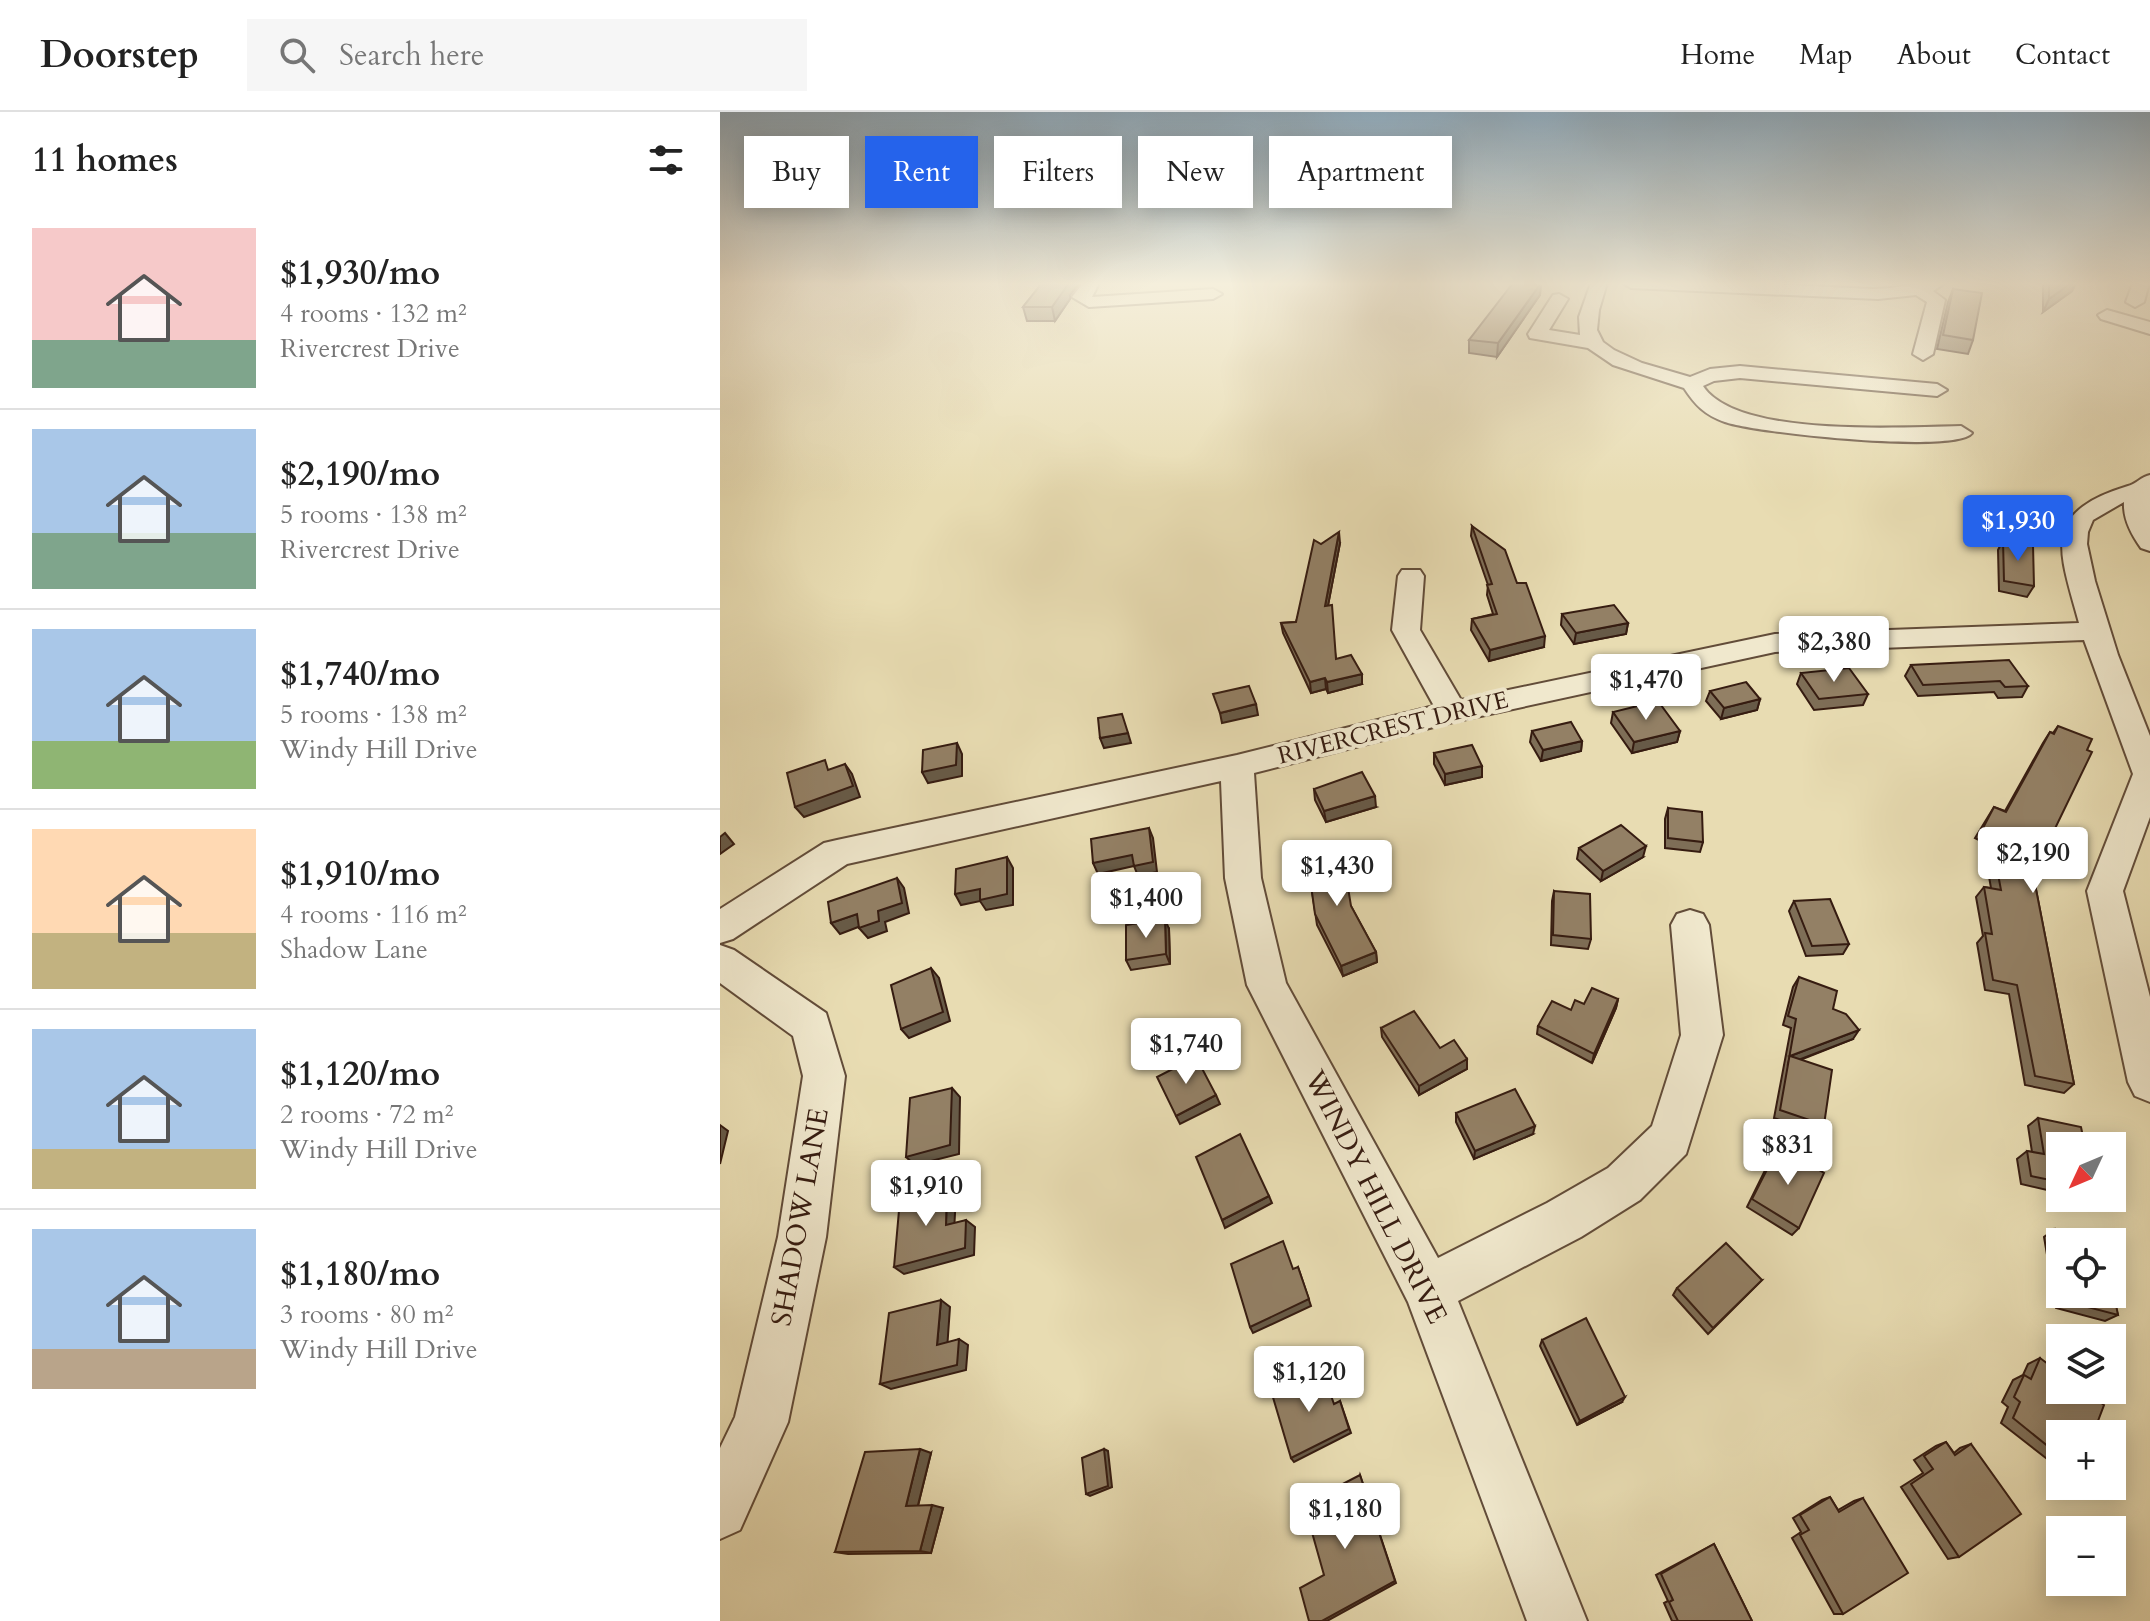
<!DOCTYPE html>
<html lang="en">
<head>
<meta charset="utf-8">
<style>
  body { margin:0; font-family:Cardo,serif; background:#f6f6f6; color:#222; height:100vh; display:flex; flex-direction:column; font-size:30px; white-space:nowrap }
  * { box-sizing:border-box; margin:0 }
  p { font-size:26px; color:#767676 }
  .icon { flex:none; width:44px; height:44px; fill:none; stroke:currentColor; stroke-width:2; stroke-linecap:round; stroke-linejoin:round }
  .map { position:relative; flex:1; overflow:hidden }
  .side { display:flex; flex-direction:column; background:#fff; width:720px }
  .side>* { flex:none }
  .hud { position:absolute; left:24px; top:24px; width:760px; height:72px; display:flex; gap:16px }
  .needle { width:52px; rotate:226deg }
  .fabs { position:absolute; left:1326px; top:1020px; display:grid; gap:16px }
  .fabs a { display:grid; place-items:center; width:80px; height:80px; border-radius:0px; background:#fff; box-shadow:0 4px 20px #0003; font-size:40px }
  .price { position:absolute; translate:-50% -68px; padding:0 18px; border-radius:8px; background:#fff; color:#222; font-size:26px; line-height:52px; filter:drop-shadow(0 2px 4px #0008) }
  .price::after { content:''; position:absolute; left:50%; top:48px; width:24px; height:18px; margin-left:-12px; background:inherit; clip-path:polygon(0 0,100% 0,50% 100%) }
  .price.selected { background:#2563eb; color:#fff }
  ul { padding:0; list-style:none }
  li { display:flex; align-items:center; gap:24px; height:200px; padding:0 32px }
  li+li { border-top:2px solid #e0e0e0 }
  li span { display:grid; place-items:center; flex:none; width:224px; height:160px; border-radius:0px; color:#555 }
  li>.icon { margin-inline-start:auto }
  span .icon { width:96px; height:96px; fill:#fffc; stroke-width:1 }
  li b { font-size:34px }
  h2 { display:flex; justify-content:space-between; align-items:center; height:96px; padding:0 32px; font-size:34px }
  .pill { padding:0 28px; border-radius:0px; background:#fff; box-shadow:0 4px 20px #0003; font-size:28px; line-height:72px }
  .pill.selected { background:#2563eb; color:#fff }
  header { display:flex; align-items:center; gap:48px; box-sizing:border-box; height:112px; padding:0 40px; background:#fff; border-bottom:2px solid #e0e0e0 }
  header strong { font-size:38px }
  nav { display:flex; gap:44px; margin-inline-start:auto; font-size:28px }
  .search { width:560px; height:72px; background:#f6f6f6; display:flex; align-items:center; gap:20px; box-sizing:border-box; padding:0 28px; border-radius:0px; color:#767676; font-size:30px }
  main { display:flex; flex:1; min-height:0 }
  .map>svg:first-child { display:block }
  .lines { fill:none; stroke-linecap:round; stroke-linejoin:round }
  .minor-casing { stroke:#624c39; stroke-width:4 }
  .minor { fill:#f0e8cd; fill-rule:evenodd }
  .wall { fill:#7e6e57; stroke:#361c11; stroke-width:2 }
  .shaded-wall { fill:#675a47; stroke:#361c11; stroke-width:2 }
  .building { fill:#938065; stroke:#361c11; stroke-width:2 }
  .labels { text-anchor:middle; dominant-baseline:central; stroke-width:8; stroke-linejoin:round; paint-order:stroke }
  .street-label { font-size:24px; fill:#361c11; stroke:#f0e8cd }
  .near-street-label { font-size:28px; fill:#361c11; stroke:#f0e8cd }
</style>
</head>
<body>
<header>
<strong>Doorstep</strong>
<div class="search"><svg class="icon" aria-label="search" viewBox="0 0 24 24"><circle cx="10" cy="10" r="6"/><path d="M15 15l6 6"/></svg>Search here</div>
<nav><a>Home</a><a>Map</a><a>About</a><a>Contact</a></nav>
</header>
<main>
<section class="side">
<h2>11 homes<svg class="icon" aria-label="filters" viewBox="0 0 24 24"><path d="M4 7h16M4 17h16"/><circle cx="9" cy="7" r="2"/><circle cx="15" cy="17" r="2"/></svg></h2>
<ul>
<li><span style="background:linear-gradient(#f6c9c9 70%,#7fa58c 0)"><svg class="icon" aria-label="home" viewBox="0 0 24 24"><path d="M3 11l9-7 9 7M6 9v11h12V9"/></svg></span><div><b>$1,930/mo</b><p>4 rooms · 132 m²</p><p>Rivercrest Drive</p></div></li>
<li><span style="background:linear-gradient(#a9c7e8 65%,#7fa58c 0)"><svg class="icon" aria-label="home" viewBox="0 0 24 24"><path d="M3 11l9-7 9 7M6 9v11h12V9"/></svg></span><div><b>$2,190/mo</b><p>5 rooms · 138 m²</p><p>Rivercrest Drive</p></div></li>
<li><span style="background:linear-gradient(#a9c7e8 70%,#8fb573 0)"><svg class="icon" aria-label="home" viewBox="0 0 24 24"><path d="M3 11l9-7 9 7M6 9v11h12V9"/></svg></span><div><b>$1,740/mo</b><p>5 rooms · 138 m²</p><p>Windy Hill Drive</p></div></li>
<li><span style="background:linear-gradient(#ffd9b3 65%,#c2b280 0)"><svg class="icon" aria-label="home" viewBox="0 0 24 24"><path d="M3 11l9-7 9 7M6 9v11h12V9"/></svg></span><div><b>$1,910/mo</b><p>4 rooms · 116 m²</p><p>Shadow Lane</p></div></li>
<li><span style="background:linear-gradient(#a9c7e8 75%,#c2b280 0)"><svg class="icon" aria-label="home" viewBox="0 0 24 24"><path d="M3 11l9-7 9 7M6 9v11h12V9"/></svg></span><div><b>$1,120/mo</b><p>2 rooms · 72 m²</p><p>Windy Hill Drive</p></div></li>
<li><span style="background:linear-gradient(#a9c7e8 75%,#b9a48a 0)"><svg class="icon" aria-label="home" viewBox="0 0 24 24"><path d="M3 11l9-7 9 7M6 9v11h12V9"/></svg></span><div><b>$1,180/mo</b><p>3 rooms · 80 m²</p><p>Windy Hill Drive</p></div></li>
</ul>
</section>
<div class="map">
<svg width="1430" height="1509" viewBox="0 0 1430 1509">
  <rect width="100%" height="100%" fill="#e8dcb2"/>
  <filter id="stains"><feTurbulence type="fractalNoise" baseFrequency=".0025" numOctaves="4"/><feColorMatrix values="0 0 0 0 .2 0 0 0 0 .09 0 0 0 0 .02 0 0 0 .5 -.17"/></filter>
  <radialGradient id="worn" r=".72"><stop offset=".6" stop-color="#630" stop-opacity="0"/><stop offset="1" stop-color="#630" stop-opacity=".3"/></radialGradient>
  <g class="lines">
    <g class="minor-casing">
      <g id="minor">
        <path d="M363,171H379L372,185L493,177L502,182L493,187L369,195L352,185Z"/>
        <path d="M871,171H887L879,198L877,218L883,230L894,238L922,251L970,265L990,257L1020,254L1217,272L1227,278L1217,284L1020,266L994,269L983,274C1017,326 1182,315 1241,314L1252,321C1236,342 1036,321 1005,310C985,303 975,293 964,276L893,253L868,236L810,226L808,222L833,183L839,182L848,187L829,218L860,223L859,205Z"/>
        <path d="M903,171C985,164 1070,174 1153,177C1178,177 1201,169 1225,171L1213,179L1225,188L1213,242L1203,248L1193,242L1207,190L1196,183L1158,187L911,176Z"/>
        <path d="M1413,171H1429L1424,190L1415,195L1406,190Z"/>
        <path d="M1387,198L1430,210V222L1381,207L1378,203Z"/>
        <path d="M1430,363V439L1421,436C1411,422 1403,407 1404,390L1373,408L1368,420L1367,432L1375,469L1398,543L1430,624V705L1403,779L1430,885V990L1415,984L1408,970L1367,779L1413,662L1364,528L1055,540L733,610L534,661L541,766L566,871L718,1146L827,1091L888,1056L932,1014L961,923L951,813L957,802L970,798L983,802L989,813L1003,923L966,1042L920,1088L861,1125L738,1189L867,1509H807L688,1190L527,873L505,766L501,669L127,752L13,827L0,831V797L104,731L117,728L517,643L714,594L672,518L678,464L682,458H700L704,464L700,518L741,588L1055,522L1359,511C1339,437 1320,401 1408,374C1416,372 1421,365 1430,363Z"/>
        <path d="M0,833L14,838L106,901L125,964L106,1125L68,1310L20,1418L0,1427V1336L15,1305L58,1125L83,964L73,924L0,871Z"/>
      </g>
    </g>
    <use href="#minor" class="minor"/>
  </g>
  <g class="wall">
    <path d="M322,171H359L350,183V187L335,209H307L303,195Z"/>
    <path d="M821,171L820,183L777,245L749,241V228Z"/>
    <path d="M1323,171H1356L1352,179L1323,200Z"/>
    <path d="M1233,177L1253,228L1248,242L1217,237L1228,190Z"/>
    <path d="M752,414L797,471L824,535L769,549L751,518L752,507L773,502L767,483L768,473L751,424Z"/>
    <path d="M1283,428L1314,474L1307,485L1279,479L1278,438Z"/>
    <path d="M620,431L608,493L616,547L642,572L608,581L606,577L591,581L563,521L561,511L576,510L601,432Z"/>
    <path d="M842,502L908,511L906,522L854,532L841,513Z"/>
    <path d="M1191,553L1308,574L1302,585L1278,586L1274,580L1198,584L1185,564Z"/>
    <path d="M1081,561L1148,582L1143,593L1094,598L1077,572Z"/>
    <path d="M990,579L1040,587L1037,598L1001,607L986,589Z"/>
    <path d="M893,600L960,619L957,630L912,641L891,611Z"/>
    <path d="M1338,614L1313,762L1354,972L1344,981L1305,973L1289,882L1265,878L1257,831L1263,824L1256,785L1264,775L1271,776L1263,730L1255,726L1274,695L1285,699L1323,631L1330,620L1333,621Z"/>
    <path d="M812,619L862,629L861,639L821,649L810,630Z"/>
    <path d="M714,641L762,654V665L725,673L714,652Z"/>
    <path d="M594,677L656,695L606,710L595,688Z"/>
    <path d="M948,696L983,730L980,740L945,736V707Z"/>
    <path d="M859,736L923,745L881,769L857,747Z"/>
    <path d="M587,745L631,794L656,840L657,850L623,864L597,813Z"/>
    <path d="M834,779L871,827L868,837L831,833L832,789Z"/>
    <path d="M1074,789L1129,832L1123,842L1086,844L1069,799Z"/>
    <path d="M449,817L450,852L411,858L406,848Z"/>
    <path d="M1079,865L1113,897L1133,927L1080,948L1104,1013L1098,1021L1054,1006L1071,916L1063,913L1073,875Z"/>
    <path d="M898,887L896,896L872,951L817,922L818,914L851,898L864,892Z"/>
    <path d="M661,916L747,947V957L699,983L662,925Z"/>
    <path d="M736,1001L813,1022L754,1047L736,1010Z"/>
    <path d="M1318,1006L1340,1034V1081L1301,1072L1297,1047L1307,1039L1312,1040L1308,1014Z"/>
    <path d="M1059,1034L1079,1116L1072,1123L1027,1095L1053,1042Z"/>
    <path d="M1335,1117L1340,1130V1182H1392L1398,1203L1385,1209L1336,1196L1324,1125Z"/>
    <path d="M1042,1168L988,1222L953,1183L957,1176Z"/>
    <path d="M822,1228L902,1290L857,1313L820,1234Z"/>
    <path d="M1320,1246L1340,1322V1357L1281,1311L1288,1295L1282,1290L1293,1268L1303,1263L1308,1252Z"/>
    <path d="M1226,1330L1234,1341L1240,1336L1251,1332L1239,1445L1228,1447L1181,1375L1203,1361L1194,1348L1216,1334Z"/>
    <path d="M211,1341L198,1394L223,1396L211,1441L128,1442L115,1440Z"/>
    <path d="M1110,1385L1118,1398L1134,1389L1143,1386L1123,1502H1114L1072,1426L1081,1420L1073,1406L1102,1388Z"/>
    <path d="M994,1432L1032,1509H952L944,1491L948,1489L936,1463Z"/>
  </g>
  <g class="shaded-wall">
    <path d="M346,171H359L350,183V187L335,209L332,195Z"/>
    <path d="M821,171L820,183L777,245L778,231Z"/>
    <path d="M1351,171H1356L1352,179L1323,200L1329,187Z"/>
    <path d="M619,420L620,431L606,504L605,494Z"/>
    <path d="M908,511L906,522L854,532L856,521Z"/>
    <path d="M825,524L824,535L769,549L770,538Z"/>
    <path d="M642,562V572L608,581L607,570Z"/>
    <path d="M605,566L606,577L591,581L590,570Z"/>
    <path d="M1040,587L1037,598L1001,607L1004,596Z"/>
    <path d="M536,592L538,603L502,611L500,601Z"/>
    <path d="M960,619L957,630L912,641L914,630Z"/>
    <path d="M408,621L411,631L384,636L380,626Z"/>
    <path d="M862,629L861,639L821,649L823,638Z"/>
    <path d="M237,631L242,642V664L208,671L202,660Z"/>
    <path d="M125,652L132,662L140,685L84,705L75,695Z"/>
    <path d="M762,654V665L725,673V662Z"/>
    <path d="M655,684L656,695L606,710L604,699Z"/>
    <path d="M429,716L433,726L437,760L418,764L414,754L378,762L373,751Z"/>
    <path d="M5,721L14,732L0,742V725Z"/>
    <path d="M926,734L923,745L881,769L883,759Z"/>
    <path d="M287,745L293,756V793L266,798L260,789L241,793L235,782Z"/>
    <path d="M177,766L184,776L189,801L165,810L167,819L148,826L139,816L158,799Z"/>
    <path d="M137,802L146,812L120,822L111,811Z"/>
    <path d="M445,807L449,817L450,852L446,842Z"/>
    <path d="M656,840L657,850L623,864L621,854Z"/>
    <path d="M211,856L219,866L230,909L189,926L181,917Z"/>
    <path d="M898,887L896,896L872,951L874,942Z"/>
    <path d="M1139,918L1133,927L1068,952L1070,944Z"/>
    <path d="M747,947V957L699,983V974Z"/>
    <path d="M232,976L240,985L239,1042L195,1053L186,1045Z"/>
    <path d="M496,983L500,992L460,1012L456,1004Z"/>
    <path d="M0,1013L8,1019L0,1052Z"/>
    <path d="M815,1014L813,1022L754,1047L755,1039Z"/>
    <path d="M227,1075L236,1083L234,1120L226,1113Z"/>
    <path d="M549,1084L552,1091L505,1116L502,1108Z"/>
    <path d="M246,1108L255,1115L254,1143L184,1162L174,1155Z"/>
    <path d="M578,1155L591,1194L533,1221L530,1215Z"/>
    <path d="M221,1188L230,1195L227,1238L217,1233Z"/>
    <path d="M239,1227L248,1233L246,1258L171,1277L160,1272Z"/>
    <path d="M905,1285L902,1290L857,1313L860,1309Z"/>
    <path d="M620,1289L631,1321L574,1350L571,1346Z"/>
    <path d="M200,1337L211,1341L197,1397L186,1394Z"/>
    <path d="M384,1337L388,1339L392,1375L370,1384L366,1382Z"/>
    <path d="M640,1363L676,1471L607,1509H602Z"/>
    <path d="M212,1393L223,1396L211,1441L200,1439Z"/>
  </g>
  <g class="building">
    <path d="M322,171H346L347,174L332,195H303Z"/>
    <path d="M793,171H821L778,231L749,228Z"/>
    <path d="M1329,171H1351L1329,187Z"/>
    <path d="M1233,177L1262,181L1253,228L1223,223Z"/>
    <path d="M752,414L785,438L797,471H806L825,524L770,538L752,507L777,502L767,473L772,472Z"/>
    <path d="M619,420L605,494L612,493L616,547L631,543L642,562L607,570L605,566L590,570L561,511L576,510L594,428L601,432Z"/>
    <path d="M1283,428L1313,433L1314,474L1284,469Z"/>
    <path d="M894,493L908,511L856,521L842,502Z"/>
    <path d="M1289,548L1308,574L1285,575L1280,569L1203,573L1191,553Z"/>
    <path d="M1129,556L1148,582L1099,587L1081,561Z"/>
    <path d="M1026,570L1040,587L1004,596L990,579Z"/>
    <path d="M529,574L536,592L500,601L493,582Z"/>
    <path d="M938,589L960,619L914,630L893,600Z"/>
    <path d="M402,602L408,621L380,626L378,606Z"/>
    <path d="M851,610L862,629L823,638L812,619Z"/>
    <path d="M1338,614L1372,627L1367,638L1372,640L1313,762L1354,972L1315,964L1297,873L1273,868L1265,821L1272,822L1264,775L1281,778L1270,719L1263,716L1274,695L1286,700L1330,620L1334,622Z"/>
    <path d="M237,631L236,653L202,660L203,638Z"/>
    <path d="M752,633L762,654L725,662L714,641Z"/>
    <path d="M105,648L108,658L125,652L133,674L75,695L67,661Z"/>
    <path d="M642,660L655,684L604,699L594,677Z"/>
    <path d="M948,696L982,700L983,730L948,726Z"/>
    <path d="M901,713L926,734L883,759L859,736Z"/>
    <path d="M429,716L433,750L414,754L412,743L373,751L371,727Z"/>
    <path d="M622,739L631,794L656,840L621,854L595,802L587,745Z"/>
    <path d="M287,745V782L260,788V777L235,782L236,757Z"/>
    <path d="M177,766L182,791L158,799L159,809L139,816L137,802L111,811L108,790Z"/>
    <path d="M834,779L870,782L871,827L833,823Z"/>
    <path d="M1110,787L1129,832L1092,834L1074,789Z"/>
    <path d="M445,807L446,842L406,848V813Z"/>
    <path d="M211,856L223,900L181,917L171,873Z"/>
    <path d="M1079,865L1117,879L1113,897L1126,902L1139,918L1070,944L1112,958L1104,1013L1060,998L1076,907L1068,904Z"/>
    <path d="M872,876L898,887L874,942L818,914L832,889L851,898L855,888L864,892Z"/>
    <path d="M694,899L720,936L734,928L747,947L699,974L661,916Z"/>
    <path d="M476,945L496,983L456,1004L437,965Z"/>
    <path d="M232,976L230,1033L186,1045L190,986Z"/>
    <path d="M795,977L815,1014L755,1039L736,1001Z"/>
    <path d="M1318,1006L1361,1015L1365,1034H1340V1070L1311,1064L1307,1039L1324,1042Z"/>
    <path d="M520,1022L549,1084L502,1108L476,1045Z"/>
    <path d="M1059,1034L1104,1061L1079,1116L1032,1087Z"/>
    <path d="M227,1075L226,1113L246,1108L245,1136L174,1155L180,1087Z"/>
    <path d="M1335,1117L1384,1129V1130H1340V1145Z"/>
    <path d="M563,1129L573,1157L578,1155L589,1187L530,1215L511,1152Z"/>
    <path d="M1006,1131L1042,1168L993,1216L957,1176Z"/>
    <path d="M1392,1173L1398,1203L1348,1190L1346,1182H1392Z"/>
    <path d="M221,1188L217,1233L239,1227L237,1253L160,1272L169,1201Z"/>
    <path d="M866,1206L905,1285L860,1309L822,1228Z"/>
    <path d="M1320,1246L1340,1261V1278H1363L1384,1293L1373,1322H1340V1344L1293,1306L1300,1290L1294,1285L1304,1263L1311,1267Z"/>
    <path d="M602,1258L614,1292L620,1289L629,1317L571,1346L552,1282Z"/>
    <path d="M1226,1330L1235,1343L1251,1332L1301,1402L1239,1445L1191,1372L1213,1357L1204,1344Z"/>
    <path d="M200,1337L186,1394L212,1393L200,1439L115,1440L145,1340Z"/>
    <path d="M384,1337L388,1374L366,1382L362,1346Z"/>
    <path d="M640,1363L675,1469L602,1509H589L580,1476L604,1463L584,1392Z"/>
    <path d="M1110,1385L1119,1400L1143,1386L1188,1461L1123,1502L1080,1423L1089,1418L1080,1403Z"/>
    <path d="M994,1432L1032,1509H958L949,1490L953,1488L941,1462Z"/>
  </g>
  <linearGradient id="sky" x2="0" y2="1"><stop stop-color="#8faabc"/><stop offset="0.45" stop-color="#f5efdc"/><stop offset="1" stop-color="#f5efdc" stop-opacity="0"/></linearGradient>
  <rect width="1430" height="382" fill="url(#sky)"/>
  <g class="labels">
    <g class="street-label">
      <text transform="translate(673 616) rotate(-14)">RIVERCREST DRIVE</text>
    </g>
    <g class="near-street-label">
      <text transform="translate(656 1085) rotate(63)">WINDY HILL DRIVE</text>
      <text transform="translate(80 1105) rotate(-80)">SHADOW LANE</text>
    </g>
  </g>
  <rect width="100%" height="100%" filter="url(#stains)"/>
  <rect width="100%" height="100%" fill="url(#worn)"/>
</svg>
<div class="fabs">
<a><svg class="needle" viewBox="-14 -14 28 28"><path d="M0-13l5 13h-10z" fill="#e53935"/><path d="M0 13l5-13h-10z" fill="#767676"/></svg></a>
<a><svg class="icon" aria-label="locate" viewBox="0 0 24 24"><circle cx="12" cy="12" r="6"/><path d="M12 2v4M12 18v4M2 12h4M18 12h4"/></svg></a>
<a><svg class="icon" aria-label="layers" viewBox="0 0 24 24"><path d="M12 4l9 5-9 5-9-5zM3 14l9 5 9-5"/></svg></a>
<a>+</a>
<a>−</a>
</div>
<b class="price selected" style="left:1298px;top:451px">$1,930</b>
<b class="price" style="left:1114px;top:572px">$2,380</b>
<b class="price" style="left:926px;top:610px">$1,470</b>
<b class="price" style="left:1313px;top:783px">$2,190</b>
<b class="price" style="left:617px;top:796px">$1,430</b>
<b class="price" style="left:426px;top:828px">$1,400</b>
<b class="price" style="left:466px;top:974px">$1,740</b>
<b class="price" style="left:1068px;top:1075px">$831</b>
<b class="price" style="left:206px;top:1116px">$1,910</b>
<b class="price" style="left:589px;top:1302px">$1,120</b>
<b class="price" style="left:625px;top:1439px">$1,180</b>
<div class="hud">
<a class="pill">Buy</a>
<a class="pill selected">Rent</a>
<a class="pill">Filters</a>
<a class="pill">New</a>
<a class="pill">Apartment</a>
</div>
</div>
</main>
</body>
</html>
